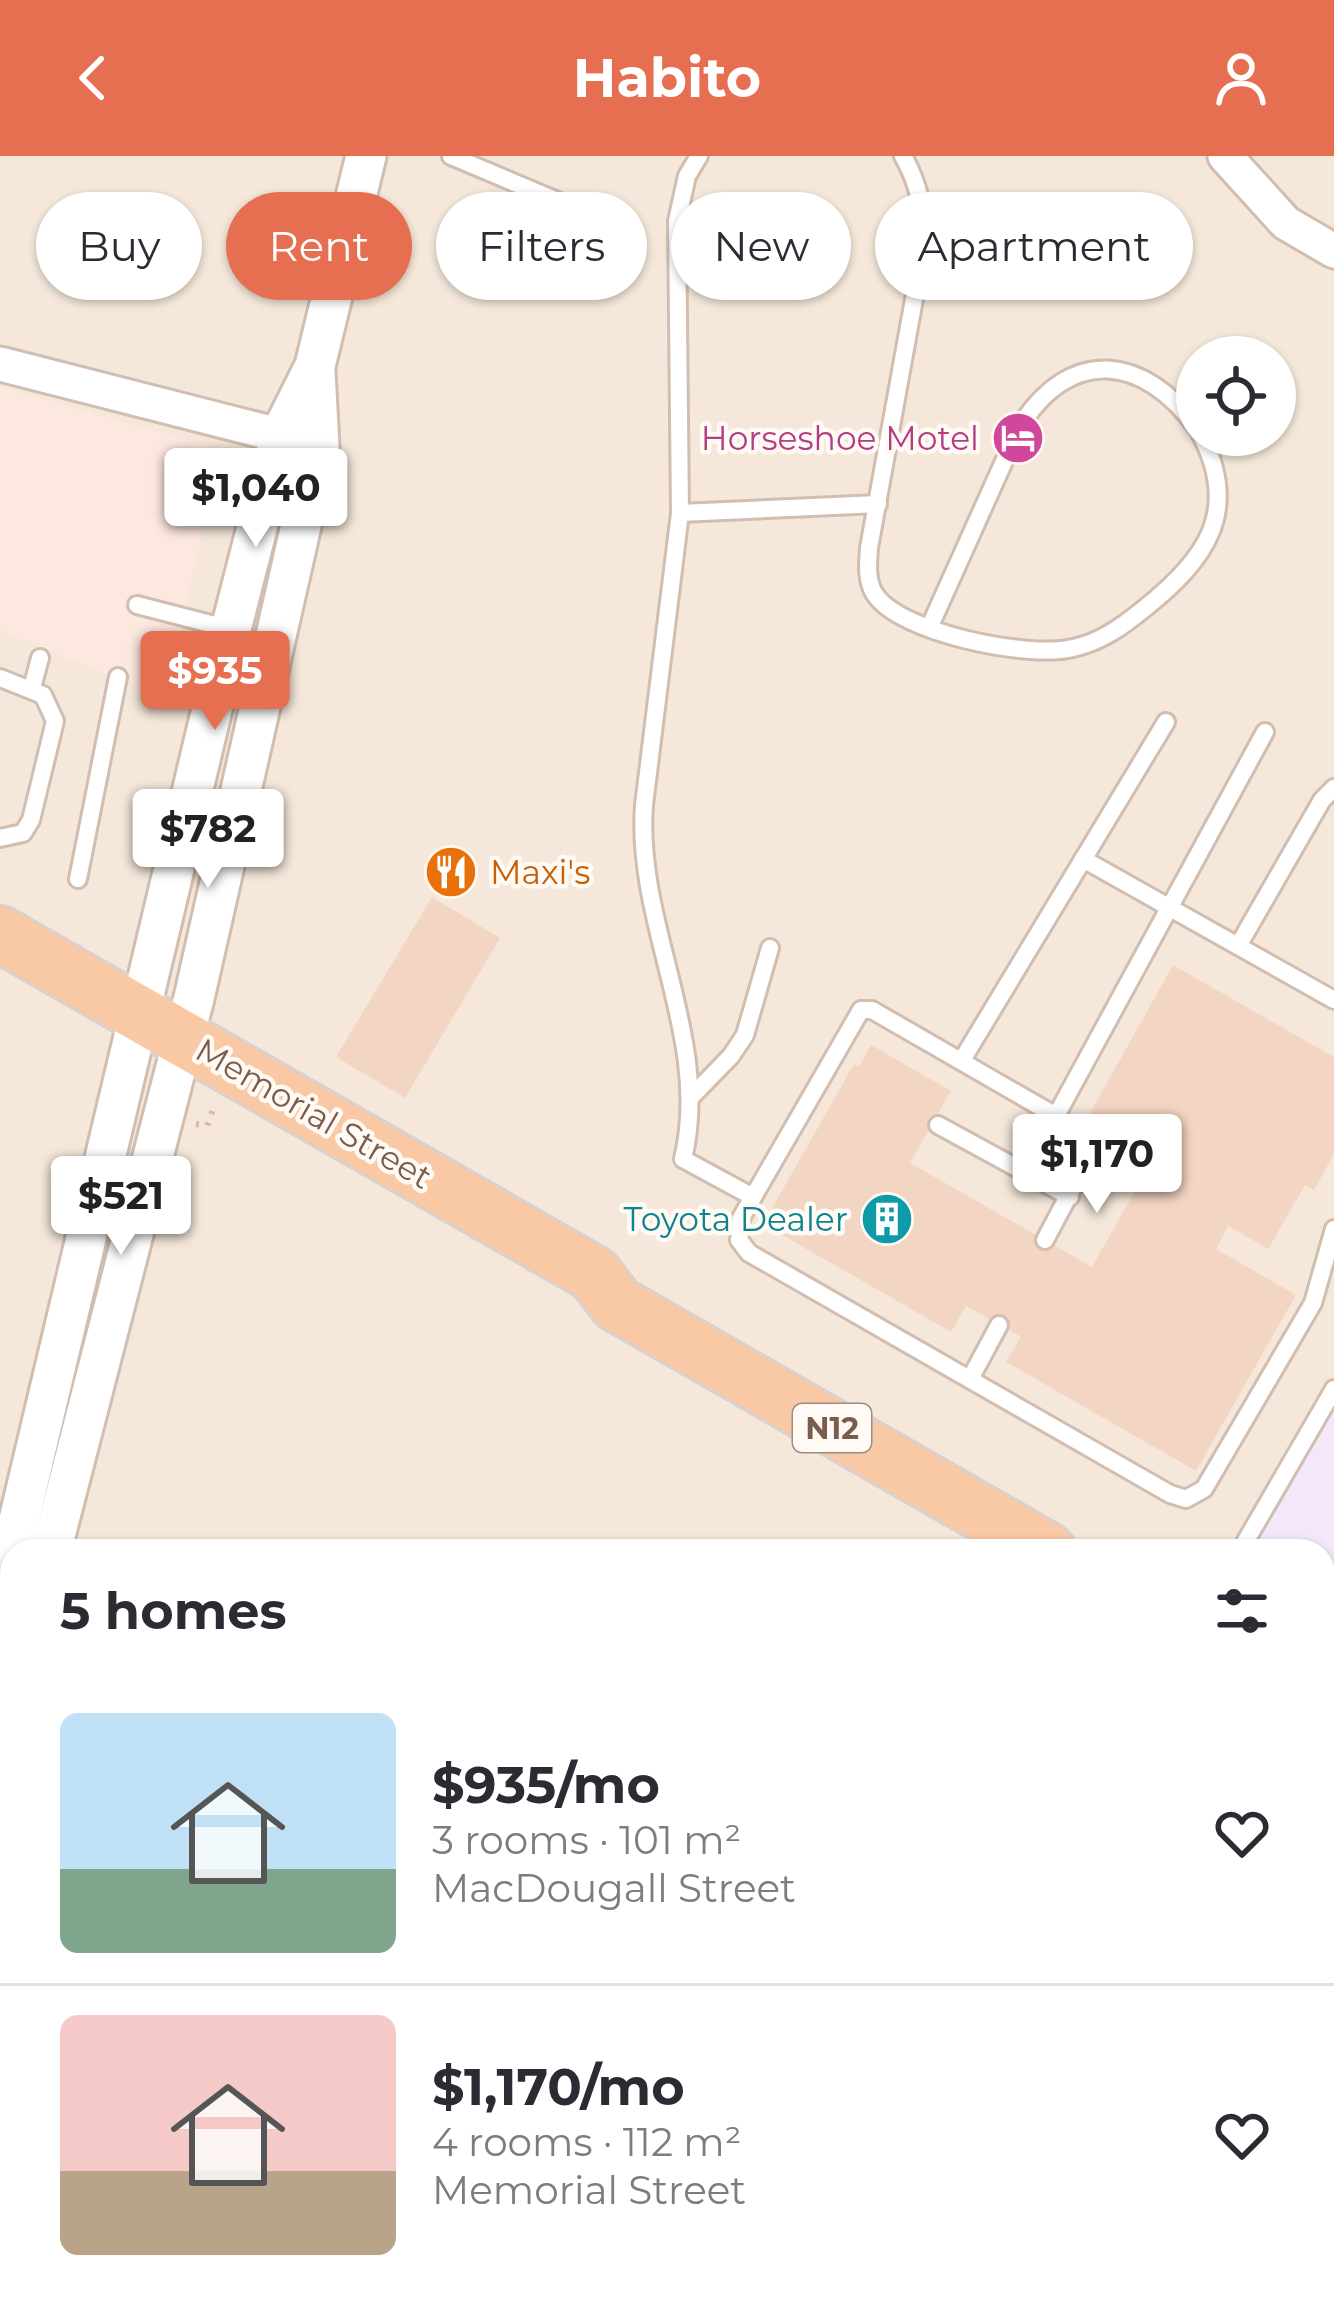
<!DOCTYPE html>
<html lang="en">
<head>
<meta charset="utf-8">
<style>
  body { margin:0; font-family:Montserrat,sans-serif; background:#f2f2f3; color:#2b2b33; height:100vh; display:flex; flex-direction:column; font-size:45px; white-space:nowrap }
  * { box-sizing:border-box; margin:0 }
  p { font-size:39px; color:#7c7c81 }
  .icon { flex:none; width:66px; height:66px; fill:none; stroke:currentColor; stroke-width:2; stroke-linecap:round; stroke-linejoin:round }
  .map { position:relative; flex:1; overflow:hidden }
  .drawer { position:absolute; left:0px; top:1383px; width:1335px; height:771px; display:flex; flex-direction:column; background:#fff; border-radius:36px 36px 0 0; box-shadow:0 3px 9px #0004 }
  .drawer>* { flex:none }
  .banner { position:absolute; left:36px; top:36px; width:1263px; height:108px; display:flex; gap:24px }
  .fabs { position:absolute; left:1176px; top:180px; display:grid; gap:24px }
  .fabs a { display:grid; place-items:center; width:120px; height:120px; border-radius:50%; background:#fff; box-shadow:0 3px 9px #0004; font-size:60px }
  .price { position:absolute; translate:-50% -102px; padding:0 27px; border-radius:12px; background:#fff; color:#222; font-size:39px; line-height:78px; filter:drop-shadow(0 3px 6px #0008) }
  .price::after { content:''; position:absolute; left:50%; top:72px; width:36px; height:27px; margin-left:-18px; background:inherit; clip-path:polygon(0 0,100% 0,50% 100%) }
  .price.on { background:#e76f51; color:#fff }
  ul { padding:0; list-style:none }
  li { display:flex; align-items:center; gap:36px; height:300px; padding:0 60px }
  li+li { border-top:3px solid #e1e1e2 }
  li span { display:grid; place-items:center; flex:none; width:336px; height:240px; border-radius:18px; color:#555 }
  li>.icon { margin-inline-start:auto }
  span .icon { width:144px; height:144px; fill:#fffc; stroke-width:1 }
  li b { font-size:51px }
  h2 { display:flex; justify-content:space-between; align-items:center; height:144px; padding:0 60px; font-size:51px }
  .tag { padding:0 42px; border-radius:54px; background:#fff; box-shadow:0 3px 9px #0004; font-size:42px; line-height:108px }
  .tag.on { background:#e76f51; color:#fff }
  header { display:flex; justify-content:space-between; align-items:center; height:156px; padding:0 60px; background:#e76f51; color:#fff; font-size:54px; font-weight:700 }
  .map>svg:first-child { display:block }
  .residential { fill:#f5e8da; fill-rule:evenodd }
  .commercial { fill:#fde8e0 }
  .education { fill:#f3e8fa }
  .building { fill:#f3d5c3 }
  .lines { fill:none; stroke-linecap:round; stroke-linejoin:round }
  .service-casing { stroke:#d1beb0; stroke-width:22 }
  .minor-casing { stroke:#d1beb0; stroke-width:39 }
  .tertiary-casing { stroke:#d1beb0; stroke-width:45 }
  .trunk-casing { stroke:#dad1cd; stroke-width:60 }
  .path { stroke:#d9b8a5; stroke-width:6; stroke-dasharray:3 9; stroke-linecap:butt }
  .service { stroke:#fff; stroke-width:16 }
  .minor { stroke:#fff; stroke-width:33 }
  .tertiary { stroke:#fff; stroke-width:39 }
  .trunk { stroke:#f9c8a4; stroke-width:54 }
  .labels { text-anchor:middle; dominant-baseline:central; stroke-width:9; stroke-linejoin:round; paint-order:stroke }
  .shield { fill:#fffaf3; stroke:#a28b7f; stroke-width:3 }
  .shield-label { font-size:30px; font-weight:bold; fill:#7a5c4d }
  .hotel-label { font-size:33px; fill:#b23c85; stroke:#fffaf3; text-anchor:end }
  .food-label { font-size:33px; fill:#c56008; stroke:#fffaf3; text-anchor:start }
  .street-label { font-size:33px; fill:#7a5c4d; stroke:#fffaf3 }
  .culture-label { font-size:33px; fill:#0d838f; stroke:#fffaf3; text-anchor:end }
</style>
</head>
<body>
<header><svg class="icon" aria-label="back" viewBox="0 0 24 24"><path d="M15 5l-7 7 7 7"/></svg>Habito<svg class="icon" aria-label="person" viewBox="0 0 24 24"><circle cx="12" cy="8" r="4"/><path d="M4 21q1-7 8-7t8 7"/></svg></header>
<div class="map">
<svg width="1334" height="2152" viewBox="0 0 1334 2152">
  <rect width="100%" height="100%" fill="#fdf6ec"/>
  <path class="residential" d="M0,0H1334V2152H0ZM1197,201H1275V279H1197ZM12,1395H1323V2142H12Z"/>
  <path class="commercial" d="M0,231L219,293L167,543L0,474Z"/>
  <path class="education" d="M1334,1224V1459L1323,1453V1395H1235Z"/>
  <g class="building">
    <path d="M432,741L500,782L405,942L336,901Z"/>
    <path d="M1173,809L1334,901V998L1314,1034L1305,1029L1268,1093L1228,1070L1216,1093L1296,1139L1196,1315L1006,1206L1021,1181L966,1150L951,1176L763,1068L854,908L859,911L871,889L951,935L910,1007L1092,1111L1143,1021L1076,982Z"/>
  </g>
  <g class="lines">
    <g class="service-casing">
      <g id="service">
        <path d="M451,0L612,68"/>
        <path d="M699,0L687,20L677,65L680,357L644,649C635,769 712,883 683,1003L753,1041"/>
        <path d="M903,0C919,28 925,57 924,88L869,392C868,407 866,423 874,437C898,477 1029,503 1073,492C1101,486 1123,470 1145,452C1205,404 1241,356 1201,279"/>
        <path d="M680,357L878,348"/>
        <path d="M137,449L230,473"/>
        <path d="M930,470L1019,272C1070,189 1144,199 1197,272"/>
        <path d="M0,522L43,539L55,565L31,664L23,677L0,682"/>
        <path d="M32,532L40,502"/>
        <path d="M1083,703L1334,844"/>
        <path d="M78,723L118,521"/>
        <path d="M1238,790L1322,644L1334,632"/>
        <path d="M962,904L1166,566"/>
        <path d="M692,940L731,900L745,879L770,792"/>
        <path d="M1056,960L872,854H861L741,1062L739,1084L749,1097L1170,1338L1186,1343L1204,1333L1313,1147L1334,1073"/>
        <path d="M938,969L1070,1041"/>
        <path d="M1045,1084L1081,1016C1079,993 1058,985 1056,960L1265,576"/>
        <path d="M970,1223L999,1169"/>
        <path d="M1240,1395L1334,1233"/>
        <path d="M0,1714L12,1717"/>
      </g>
    </g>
    <g class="minor-casing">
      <g id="minor">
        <path d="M1225,0L1286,67L1334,95"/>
        <path d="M0,208L306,286"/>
        <path d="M1323,1788L1334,1789"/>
        <path d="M0,1812L12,1815"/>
        <path d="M0,1912L12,1915"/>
        <path d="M233,2142L277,2152"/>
        <path d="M861,2142L872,2152"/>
        <path d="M59,2152L62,2142"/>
        <path d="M990,2152L998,2142"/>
      </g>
    </g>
    <g class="tertiary-casing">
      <g id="tertiary">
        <path d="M51,1395L194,842L319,290L315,216"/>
        <path d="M0,1444L231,473L281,278L315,210L366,0"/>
        <path d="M0,1593L12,1546"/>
      </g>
    </g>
    <g class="trunk-casing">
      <g id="trunk">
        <path d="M0,778L594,1118L617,1148L1048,1395"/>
        <path d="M1323,1551L1334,1557"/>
      </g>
    </g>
    <path class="path" d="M196,968L207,970L213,953"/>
    <use href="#service" class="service"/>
    <use href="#minor" class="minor"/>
    <use href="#tertiary" class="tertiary"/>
    <use href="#trunk" class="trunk"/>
  </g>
  <defs>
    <g id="hotel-disc" transform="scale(2.7)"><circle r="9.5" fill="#d1479c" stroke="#fffaf3"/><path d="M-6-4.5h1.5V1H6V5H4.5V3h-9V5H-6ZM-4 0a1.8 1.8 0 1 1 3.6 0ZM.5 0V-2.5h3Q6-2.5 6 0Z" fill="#fff"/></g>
    <g id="restaurant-disc" transform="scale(2.7)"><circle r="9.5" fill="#e8710a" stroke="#fffaf3"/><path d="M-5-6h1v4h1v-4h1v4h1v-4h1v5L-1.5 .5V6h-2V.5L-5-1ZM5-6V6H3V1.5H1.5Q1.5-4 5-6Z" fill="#fff"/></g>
    <g id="building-disc" transform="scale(2.7)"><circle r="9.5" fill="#0f9aa8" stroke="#fffaf3"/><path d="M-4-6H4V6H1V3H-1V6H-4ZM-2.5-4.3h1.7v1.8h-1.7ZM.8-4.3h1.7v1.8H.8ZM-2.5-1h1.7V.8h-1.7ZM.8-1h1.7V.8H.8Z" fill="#fff"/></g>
  </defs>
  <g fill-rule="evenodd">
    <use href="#hotel-disc" x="1018" y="282"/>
    <use href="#restaurant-disc" x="451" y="716"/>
    <use href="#building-disc" x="887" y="1063"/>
  </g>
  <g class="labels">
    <rect class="shield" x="793" y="1248" width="78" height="48" rx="9"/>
    <g class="shield-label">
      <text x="832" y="1272">N12</text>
    </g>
    <g class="hotel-label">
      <text x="979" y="282">Horseshoe Motel</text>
    </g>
    <g class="food-label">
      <text x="490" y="716">Maxi's</text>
    </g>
    <g class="street-label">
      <text transform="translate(314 957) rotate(30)">Memorial Street</text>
    </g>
    <g class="culture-label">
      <text x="848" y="1063">Toyota Dealer</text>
    </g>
  </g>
</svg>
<div class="fabs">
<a><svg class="icon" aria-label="locate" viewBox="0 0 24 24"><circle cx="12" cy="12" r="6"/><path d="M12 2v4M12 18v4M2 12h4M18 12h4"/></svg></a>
</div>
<b class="price" style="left:256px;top:394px">$1,040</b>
<b class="price on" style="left:215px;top:577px">$935</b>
<b class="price" style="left:208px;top:735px">$782</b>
<b class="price" style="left:1097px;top:1060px">$1,170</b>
<b class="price" style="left:121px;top:1102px">$521</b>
<div class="banner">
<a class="tag">Buy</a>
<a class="tag on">Rent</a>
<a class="tag">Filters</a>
<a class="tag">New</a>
<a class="tag">Apartment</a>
</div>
<section class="drawer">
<h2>5 homes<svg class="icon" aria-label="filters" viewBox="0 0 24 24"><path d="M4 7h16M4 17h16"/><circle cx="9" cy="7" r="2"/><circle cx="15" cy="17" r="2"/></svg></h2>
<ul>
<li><span style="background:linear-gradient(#bfe0f5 65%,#7fa58c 0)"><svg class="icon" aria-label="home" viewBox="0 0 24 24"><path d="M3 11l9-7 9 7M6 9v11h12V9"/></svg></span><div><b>$935/mo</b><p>3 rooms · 101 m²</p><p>MacDougall Street</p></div><svg class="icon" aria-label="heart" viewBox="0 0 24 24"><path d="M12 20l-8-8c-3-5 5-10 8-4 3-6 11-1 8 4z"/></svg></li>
<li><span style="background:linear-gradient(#f6c9c9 65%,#b9a48a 0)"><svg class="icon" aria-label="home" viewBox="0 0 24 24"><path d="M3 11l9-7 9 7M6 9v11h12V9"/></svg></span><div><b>$1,170/mo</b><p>4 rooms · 112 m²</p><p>Memorial Street</p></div><svg class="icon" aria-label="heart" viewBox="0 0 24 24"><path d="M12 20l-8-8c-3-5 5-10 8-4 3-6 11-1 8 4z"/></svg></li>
</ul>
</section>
</div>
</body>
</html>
